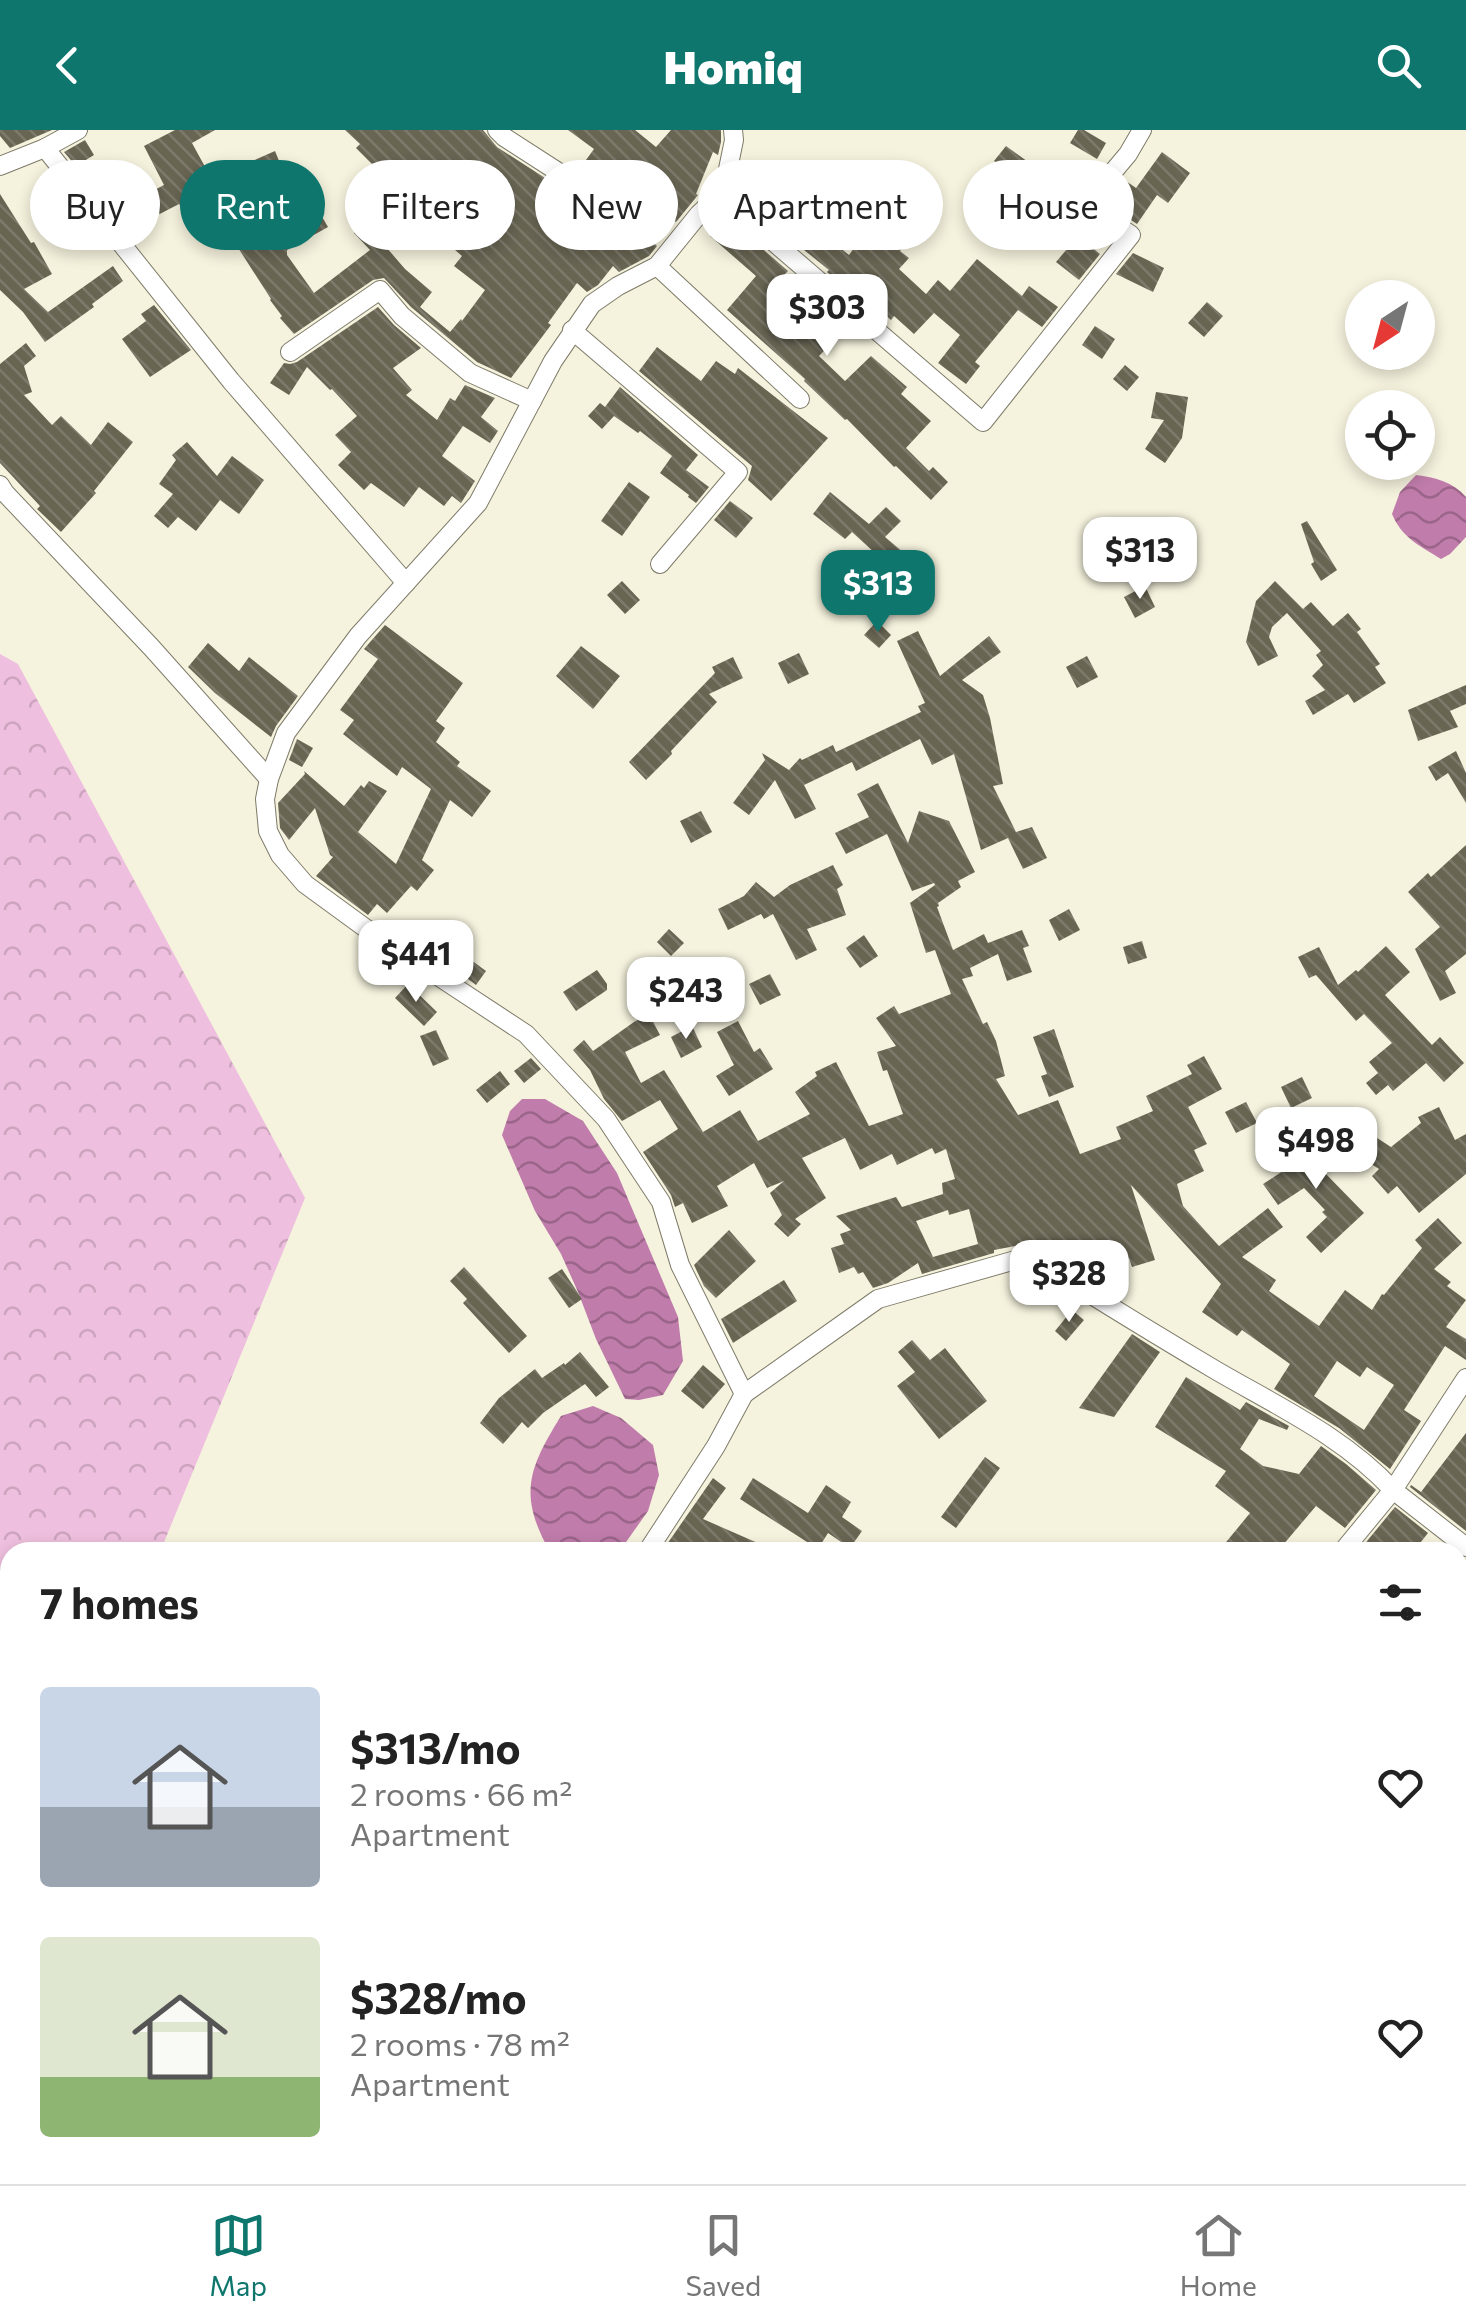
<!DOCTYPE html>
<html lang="en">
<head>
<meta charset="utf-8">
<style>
  body { margin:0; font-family:Commissioner,sans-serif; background:#f2f2f2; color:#222; height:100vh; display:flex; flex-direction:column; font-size:38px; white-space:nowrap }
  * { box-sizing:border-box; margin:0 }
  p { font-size:32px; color:#767676 }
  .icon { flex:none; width:55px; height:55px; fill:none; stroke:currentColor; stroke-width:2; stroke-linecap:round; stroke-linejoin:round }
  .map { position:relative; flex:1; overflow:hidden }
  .details { position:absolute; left:0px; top:1412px; width:1468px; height:642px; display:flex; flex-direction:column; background:#fff; border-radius:30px 30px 0 0; box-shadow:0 5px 15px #0003 }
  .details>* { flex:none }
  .top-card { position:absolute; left:30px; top:30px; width:1408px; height:90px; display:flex; gap:20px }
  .needle { width:65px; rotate:216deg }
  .buttons { position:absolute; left:1345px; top:150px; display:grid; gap:20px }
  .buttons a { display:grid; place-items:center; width:90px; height:90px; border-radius:50%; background:#fff; box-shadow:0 5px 15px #0003; font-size:50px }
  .price { position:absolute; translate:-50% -85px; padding:0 22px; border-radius:20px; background:#fff; color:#222; font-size:32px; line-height:65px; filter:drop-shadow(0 2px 5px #0008) }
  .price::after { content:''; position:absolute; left:50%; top:60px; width:30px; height:22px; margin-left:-15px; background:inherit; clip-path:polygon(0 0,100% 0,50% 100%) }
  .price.active { background:#0f766e; color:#fff }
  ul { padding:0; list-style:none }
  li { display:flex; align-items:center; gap:30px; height:250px; padding:0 40px }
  li span { display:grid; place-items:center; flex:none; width:280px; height:200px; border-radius:10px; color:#555 }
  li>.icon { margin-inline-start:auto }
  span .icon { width:120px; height:120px; fill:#fffc; stroke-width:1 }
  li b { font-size:42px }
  h2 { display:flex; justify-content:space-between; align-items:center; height:120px; padding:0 40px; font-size:42px }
  .pill { padding:0 35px; border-radius:45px; background:#fff; box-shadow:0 5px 15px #0003; font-size:35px; line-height:90px }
  .pill.active { background:#0f766e; color:#fff }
  header { display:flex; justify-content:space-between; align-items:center; height:130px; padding:0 40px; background:#0f766e; color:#fff; font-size:45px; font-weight:800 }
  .menu { display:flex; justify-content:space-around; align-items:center; height:140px; border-top:2px solid #e0e0e0; background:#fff; font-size:28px; color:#767676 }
  .menu a { display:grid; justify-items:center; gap:5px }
  .menu .active { color:#0f766e }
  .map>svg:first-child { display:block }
  .forest { fill:url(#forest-crowns) }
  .water { fill:url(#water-waves) }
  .building { fill:url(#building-back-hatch); fill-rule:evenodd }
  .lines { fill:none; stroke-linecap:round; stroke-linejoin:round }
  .street-casing { stroke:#7e7b69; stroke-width:20 }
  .street { stroke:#fff; stroke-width:18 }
</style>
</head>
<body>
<header><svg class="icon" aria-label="back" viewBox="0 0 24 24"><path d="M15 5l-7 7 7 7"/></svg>Homiq<svg class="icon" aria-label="search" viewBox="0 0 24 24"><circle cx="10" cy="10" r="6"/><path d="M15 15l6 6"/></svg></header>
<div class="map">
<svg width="1466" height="2054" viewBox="0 0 1466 2054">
  <defs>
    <pattern id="forest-crowns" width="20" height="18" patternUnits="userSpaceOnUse" patternTransform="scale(2.5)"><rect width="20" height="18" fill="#eebfde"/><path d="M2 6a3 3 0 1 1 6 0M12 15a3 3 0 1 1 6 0" fill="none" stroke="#cca4be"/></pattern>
    <pattern id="water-waves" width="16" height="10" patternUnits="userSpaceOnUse" patternTransform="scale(2.5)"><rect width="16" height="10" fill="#c07cab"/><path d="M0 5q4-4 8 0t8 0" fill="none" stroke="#9b658a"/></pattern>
    <pattern id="building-back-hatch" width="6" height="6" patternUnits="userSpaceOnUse" patternTransform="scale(2.5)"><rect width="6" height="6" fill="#686553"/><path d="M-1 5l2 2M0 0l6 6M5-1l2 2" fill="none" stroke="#7d7a6c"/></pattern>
  </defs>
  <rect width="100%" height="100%" fill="#f5f2dd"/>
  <path class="forest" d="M0,524L18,534L305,1068L160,1422H10V1790L0,1814Z"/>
  <g class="water">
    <path d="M1416,345C1435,347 1453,352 1466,367V407L1450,424L1441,429C1419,415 1402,408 1392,384L1400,362Z"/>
    <path d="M522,969H545L583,991L617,1043L678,1187L683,1231L663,1265L639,1270L625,1269L596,1209L578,1162L561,1124L535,1081L502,1005L510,981Z"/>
    <path d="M593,1276L621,1288L653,1315L659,1345L648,1381L619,1422H550C518,1365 528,1339 561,1286Z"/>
    <path d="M835,2045H970L967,2054H831Z"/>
  </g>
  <g class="building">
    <path d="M0,0H52L10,18L0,6Z"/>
    <path d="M175,0H215L192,13L210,46L241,32L243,35L275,21L286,48L298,43L314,83L318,80L328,97L287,120V125L314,163L370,120L354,103L398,60L356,18L360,14L345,0H483L497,17L559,57L622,108L634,110L642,102L657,116L649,126L619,142L613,136L598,155L587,162L577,153L548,193L551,195L511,248L477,232L411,177L384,148L373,150L294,204L280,188L282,186L270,170L271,169L235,113L233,115L223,95L201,107L179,74L127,101L118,89L114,81L164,55L144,16ZM411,82L462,126L454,136L485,160L462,191L461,189L450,202L420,177L432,162L405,139L381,111L379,112Z"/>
    <path d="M568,0H635L656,17L671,0H721V12L718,25L713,22L696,64L698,65L676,92L578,41L594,19Z"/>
    <path d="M1078,0H1084L1106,13L1097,29L1070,13Z"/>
    <path d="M85,10L94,25L76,36L64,22Z"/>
    <path d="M1006,16L1031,34L1019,50L994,31Z"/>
    <path d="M1162,22L1190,43L1168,73L1157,65L1137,94L1104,72L1123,49L1136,58Z"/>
    <path d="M57,53L80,82L65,91L45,60Z"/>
    <path d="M0,64L31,113L34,112L52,144L24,159L48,182L113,136L123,151L92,174L94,177L45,212L23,182L0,160Z"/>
    <path d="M860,64L896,92L892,97L908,112L900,121L909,128L899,139L926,164L938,150L950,161L977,129L1022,166L1029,156L1058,177L1042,197L1018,180L975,232L980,236L966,254L938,233L960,205L934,183L914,204L894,186L891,190L873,173L867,176L827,142L829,140L784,104L805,78L820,89L814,97L849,125L872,93L850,76Z"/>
    <path d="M726,87L788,141L781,148L823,182L829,176L850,194L819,226L845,251L871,226L907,257L901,264L931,291L906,318L929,341L933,337L948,352L931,370L896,336L894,337L847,289L845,290L804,251L805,249L727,180L756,146L710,106Z"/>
    <path d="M1078,106L1100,124L1079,150L1056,132Z"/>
    <path d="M1133,123L1164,138L1153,162L1116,144Z"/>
    <path d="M1207,172L1223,186L1204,207L1188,193Z"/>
    <path d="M154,175L191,220L150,247L122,209L146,191L141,184Z"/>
    <path d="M378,177L394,195L421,218L393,238L412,260L406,265L437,290L450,268L455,271L465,255L495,268L481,287L498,301L490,313L463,296L442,326L475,351L461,373L452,366L444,376L419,357L404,377L371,353L364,360L338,335L351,322L335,305L357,286L332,259L330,260L307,237L289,265L270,253L284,233L290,234L297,232Z"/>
    <path d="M1095,196L1115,209L1102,229L1082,215Z"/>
    <path d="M26,213L36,226L24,236L32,262L24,265L52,295L61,286L91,315L108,292L133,312L94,361L96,363L61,402L37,379L40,376L0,333V234Z"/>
    <path d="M657,217L701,251L716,231L735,244L738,238L828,308L771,371L748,350L752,336L639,241Z"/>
    <path d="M1125,235L1139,247L1127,261L1113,249Z"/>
    <path d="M620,257L698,325L686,340L709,357L696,373L688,367L689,365L660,343L672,326L640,301L638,303L614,286L602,299L588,286L600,273L605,277Z"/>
    <path d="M1156,262L1188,267L1182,308L1165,333L1145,319L1164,290L1151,288Z"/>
    <path d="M187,312L217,346L232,326L264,350L239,384L220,370L196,401L178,387L168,398L154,386L173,364L159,354L176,330L172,325Z"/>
    <path d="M629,352L650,367L622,406L601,391Z"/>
    <path d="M830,362L869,394L886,377L901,391L885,407L916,433L897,454L870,431L876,424L852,402L845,409L813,384Z"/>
    <path d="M730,371L753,388L736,408L714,390Z"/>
    <path d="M1307,391L1337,440L1321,451L1311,434L1314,432L1301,394Z"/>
    <path d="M622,451L640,470L625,484L607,465Z"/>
    <path d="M1275,451L1303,479L1311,472L1333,496L1348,483L1361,499L1357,502L1380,534L1375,537L1386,553L1354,573L1348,564L1313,585L1305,571L1325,560L1312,546L1323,535L1316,525L1321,521L1287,483L1272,497L1269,507L1278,526L1258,536L1246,512L1256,471Z"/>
    <path d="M1145,456L1155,477L1135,488L1124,467Z"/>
    <path d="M877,491L891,505L879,518L864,505Z"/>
    <path d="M385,495L463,553L436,591L445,598L436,612L460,632L457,636L491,661L472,687L450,670L422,730L434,740L417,761L411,756L387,783L377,774L368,785L316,746L333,727L330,725L315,678L289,710L280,698L278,673L305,644L304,641L344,676L361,655L364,658L369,651L387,661L358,702L396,734L431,659L402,637L397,646L343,604L354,590L340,580L378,529L364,519Z"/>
    <path d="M918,501L940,546L989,506L1001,522L962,550L983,565L990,588L1003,654L993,656L1016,702L1032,697L1047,728L1023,739L1008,708L981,720L954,624L932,635L920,609L856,641L852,632L804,655L816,679L795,689L775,650L749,685L733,673L765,630L762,623L789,640L800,628L802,630L833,615L836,622L921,582L918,576L925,573L897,511Z"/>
    <path d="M208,513L239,541L249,527L298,566L276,596L271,607L215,563L188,537Z"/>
    <path d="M581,516L620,546L593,579L556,546Z"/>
    <path d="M799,523L809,544L788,554L778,533Z"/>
    <path d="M1087,526L1098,547L1077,558L1066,537Z"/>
    <path d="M733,527L743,548L709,564L717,572L671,621L672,624L646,650L629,632L715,543L712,537Z"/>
    <path d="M1466,555V574L1450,581L1458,597L1418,611L1408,580Z"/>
    <path d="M297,609L313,618L302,637L289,630Z"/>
    <path d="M1456,621L1466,643V673L1448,643L1436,651L1428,637Z"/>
    <path d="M878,653L908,713L919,681L949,691L975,742L958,751L961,757L938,773L939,776L937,777L953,820L984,804L988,813L1022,800L1029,816L1023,818L1032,842L1007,851L998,824L970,838L973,846L962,849L983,894L987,892L996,911L1005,946L996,949L1018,985L1058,970L1080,1024L1121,1009L1116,997L1153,981L1146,966L1192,944L1187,935L1204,926L1222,959L1188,977L1207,1014L1194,1020L1204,1041L1177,1054L1183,1076L1219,1116L1268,1078L1283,1097L1242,1127L1276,1150L1269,1161L1319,1196L1345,1160L1372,1180L1382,1164L1384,1165L1422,1118L1415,1110L1438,1088L1462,1113L1434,1139L1451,1152L1447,1156L1466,1170L1446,1197L1466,1209V1230L1445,1216L1404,1280L1421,1291L1390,1339L1339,1298L1274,1259L1290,1234L1242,1200L1237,1206L1202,1182L1221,1154L1131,1055L1155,1130L1132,1137L1129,1128L1068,1135L1049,1123L1047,1110L994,1120V1123L922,1144L918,1133L888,1153L873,1158L863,1142L858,1144L854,1137L839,1143L831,1118L844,1114L840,1104L851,1100L836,1086L896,1067L902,1077L943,1064L942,1053L955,1049L946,1019L935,1024L932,1018L897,1035L892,1024L860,1040L845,1008L802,1028L826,1068L795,1089L801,1094L788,1107L774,1094L782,1085L770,1063L784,1051L767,1058L754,1033L717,1056L728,1076L692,1093L683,1073L675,1077L671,1065L643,1022L678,999L660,970L622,991L604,969L590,940L573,920L584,910L593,921L634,892L649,884L660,905L625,922L641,953L664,940L703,1002L740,980L758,1011L810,984L795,962L817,946L815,942L836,932L869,996L903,984L887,940L883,941L877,922L896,916L876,888L894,876L899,884L951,864L935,820L926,823L910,773L935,755L934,753L912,761L887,704L846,724L835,703L869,687L857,664ZM969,1079L978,1114L933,1127L916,1091L948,1080L949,1085ZM1337,1231L1360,1247L1367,1237L1394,1255L1364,1300L1314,1266Z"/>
    <path d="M701,681L712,702L691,713L680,691Z"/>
    <path d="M1466,715V824L1445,841L1456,863L1440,871L1415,819L1440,797L1408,762L1428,743L1431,747Z"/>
    <path d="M833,735L843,755L837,759L846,785L807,799L817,820L796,830L773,784L764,789L761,784L728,800L718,779L744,766L756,752L774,767L790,755Z"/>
    <path d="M1069,779L1080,800L1059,811L1049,790Z"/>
    <path d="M669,799L684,813L671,826L657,812Z"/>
    <path d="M864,805L878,826L860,838L846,818Z"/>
    <path d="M1142,811L1147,828L1128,834L1123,817Z"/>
    <path d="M1386,816L1410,842L1385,865L1432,915L1440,907L1464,933L1444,952L1426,933L1393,961L1388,955L1376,965L1366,953L1378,943L1369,932L1392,913L1364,884L1356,891L1316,845L1309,848L1298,827L1319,817L1338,855L1356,840L1358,842Z"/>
    <path d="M460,822L486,841L476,855L451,836Z"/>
    <path d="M597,840L607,854V860L576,881L563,862Z"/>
    <path d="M770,844L781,865L760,875L749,854Z"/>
    <path d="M408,854L437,882L424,896L395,868Z"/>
    <path d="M738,891L754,922L760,918L773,939L729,966L716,946L734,935L717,902Z"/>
    <path d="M692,896L702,917L681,928L671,907Z"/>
    <path d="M1054,899L1074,957L1049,967L1041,946L1047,944L1033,907Z"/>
    <path d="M436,900L449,929L433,936L420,906Z"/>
    <path d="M531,928L541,939L524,953L514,941Z"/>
    <path d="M500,941L510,954L487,973L476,960Z"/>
    <path d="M1302,947L1312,968L1291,978L1281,957Z"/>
    <path d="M1246,972L1257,993L1236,1003L1225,982Z"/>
    <path d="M1439,977L1455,1010L1466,1004V1044L1419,1083L1397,1056L1388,1064L1372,1046L1379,1039L1344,1016L1357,995L1391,1017L1421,993L1418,987Z"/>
    <path d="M1311,1007L1334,1032L1324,1042L1364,1083L1321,1123L1306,1107L1327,1087L1322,1082L1325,1080L1304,1058L1278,1075L1263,1054L1286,1039L1282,1034Z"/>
    <path d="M729,1100L756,1131L716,1168L704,1156L694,1135Z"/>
    <path d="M464,1137L527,1206L509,1223L463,1173L467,1169L450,1151Z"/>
    <path d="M562,1139L582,1169L569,1178L548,1148Z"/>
    <path d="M784,1150L797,1171L733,1213L721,1189Z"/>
    <path d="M1072,1180L1084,1190L1066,1211L1055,1201Z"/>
    <path d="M1132,1204L1160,1222L1114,1287L1079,1278Z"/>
    <path d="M912,1210L930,1230L945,1218L987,1271L939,1309L897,1256L915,1242L898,1222Z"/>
    <path d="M580,1222L609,1257L596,1267L585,1254L543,1283L528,1298L522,1292L503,1314L480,1293L499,1268L535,1239L542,1248L564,1233L565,1235Z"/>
    <path d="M703,1235L725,1254L703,1279L681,1261Z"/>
    <path d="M1186,1247L1240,1280L1246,1272L1289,1296L1287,1300L1259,1289L1240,1319L1263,1336L1299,1344L1321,1316L1346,1334L1376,1360L1345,1398L1316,1376L1277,1422H1218L1250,1383L1215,1356L1226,1341L1155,1297Z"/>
    <path d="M1466,1303V1401L1410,1357L1411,1355L1421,1362Z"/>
    <path d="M985,1327L1000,1338L956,1398L941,1387Z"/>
    <path d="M713,1348L726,1358L703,1389L778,1422H717L703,1416L698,1422H673L665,1417Z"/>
    <path d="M753,1348L808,1383L826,1355L851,1372L842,1387L862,1401L850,1418L828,1403L818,1419L740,1369Z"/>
    <path d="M1395,1377L1428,1403L1413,1422H1358Z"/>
  </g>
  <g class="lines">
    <g class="street-casing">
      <g id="street">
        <path d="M497,0L504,7L566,47L630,98"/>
        <path d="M45,18L231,251L406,453"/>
        <path d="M0,36L45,18L78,0"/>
        <path d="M719,65L983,292L1131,105L1086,74L1128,24L1142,0"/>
        <path d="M657,136L800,269"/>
        <path d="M572,200L738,342L660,434"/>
        <path d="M290,222L380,160L402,186L470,243L532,271"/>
        <path d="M0,355L5,363L151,517L269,649"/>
        <path d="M744,1264L878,1169L1019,1129L1041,1133C1099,1170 1158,1206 1217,1241C1279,1277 1344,1307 1393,1360L1466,1248"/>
        <path d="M647,1422L716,1316L744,1264L680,1135L661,1072L606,989L526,904L368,800L305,754L280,725L268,701L265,669L269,649L286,603L358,506L478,373L553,231L592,174L618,156L657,136L699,84L719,65L727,44L734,10L733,0"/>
        <path d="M1342,1422L1393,1360L1466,1417"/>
        <path d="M291,2045L308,2054"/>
        <path d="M1246,2045L1261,2054"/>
        <path d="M164,2054L165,2045"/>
        <path d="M723,2054L724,2045"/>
      </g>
    </g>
    <use href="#street" class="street"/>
  </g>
</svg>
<div class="buttons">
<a><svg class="needle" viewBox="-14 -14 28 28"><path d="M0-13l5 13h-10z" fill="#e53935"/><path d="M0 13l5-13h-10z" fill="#767676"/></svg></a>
<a><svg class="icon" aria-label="locate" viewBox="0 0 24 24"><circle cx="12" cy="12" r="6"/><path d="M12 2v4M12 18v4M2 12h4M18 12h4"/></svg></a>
</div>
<b class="price" style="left:827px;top:229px">$303</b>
<b class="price" style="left:1140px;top:472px">$313</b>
<b class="price active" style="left:878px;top:505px">$313</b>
<b class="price" style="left:416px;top:875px">$441</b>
<b class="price" style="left:686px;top:912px">$243</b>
<b class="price" style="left:1316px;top:1062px">$498</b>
<b class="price" style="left:1069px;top:1195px">$328</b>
<div class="top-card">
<a class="pill">Buy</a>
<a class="pill active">Rent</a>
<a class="pill">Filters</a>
<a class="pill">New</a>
<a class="pill">Apartment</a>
<a class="pill">House</a>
</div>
<section class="details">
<h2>7 homes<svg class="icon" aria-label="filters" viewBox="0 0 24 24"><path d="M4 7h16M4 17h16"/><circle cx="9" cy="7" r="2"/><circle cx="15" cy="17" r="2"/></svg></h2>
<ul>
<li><span style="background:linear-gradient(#c9d6e8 60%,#9aa5b1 0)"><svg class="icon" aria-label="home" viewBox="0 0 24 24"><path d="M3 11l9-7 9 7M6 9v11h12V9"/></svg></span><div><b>$313/mo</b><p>2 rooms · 66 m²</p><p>Apartment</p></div><svg class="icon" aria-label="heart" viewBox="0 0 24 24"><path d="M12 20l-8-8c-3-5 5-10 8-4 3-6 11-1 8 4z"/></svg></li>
<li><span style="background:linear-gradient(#dfe7d0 70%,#8fb573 0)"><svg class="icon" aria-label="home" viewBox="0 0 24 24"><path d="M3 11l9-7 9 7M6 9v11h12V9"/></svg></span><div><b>$328/mo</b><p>2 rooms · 78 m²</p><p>Apartment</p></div><svg class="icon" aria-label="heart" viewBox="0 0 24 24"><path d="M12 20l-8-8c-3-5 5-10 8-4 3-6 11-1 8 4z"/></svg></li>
</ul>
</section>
</div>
<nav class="menu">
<a class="active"><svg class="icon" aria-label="map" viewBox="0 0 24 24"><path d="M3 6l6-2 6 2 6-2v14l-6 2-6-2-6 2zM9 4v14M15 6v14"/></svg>Map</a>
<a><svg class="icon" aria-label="saved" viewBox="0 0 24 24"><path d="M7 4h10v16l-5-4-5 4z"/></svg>Saved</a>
<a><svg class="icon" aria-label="home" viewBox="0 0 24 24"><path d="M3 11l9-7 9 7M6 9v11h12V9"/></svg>Home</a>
</nav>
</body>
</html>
